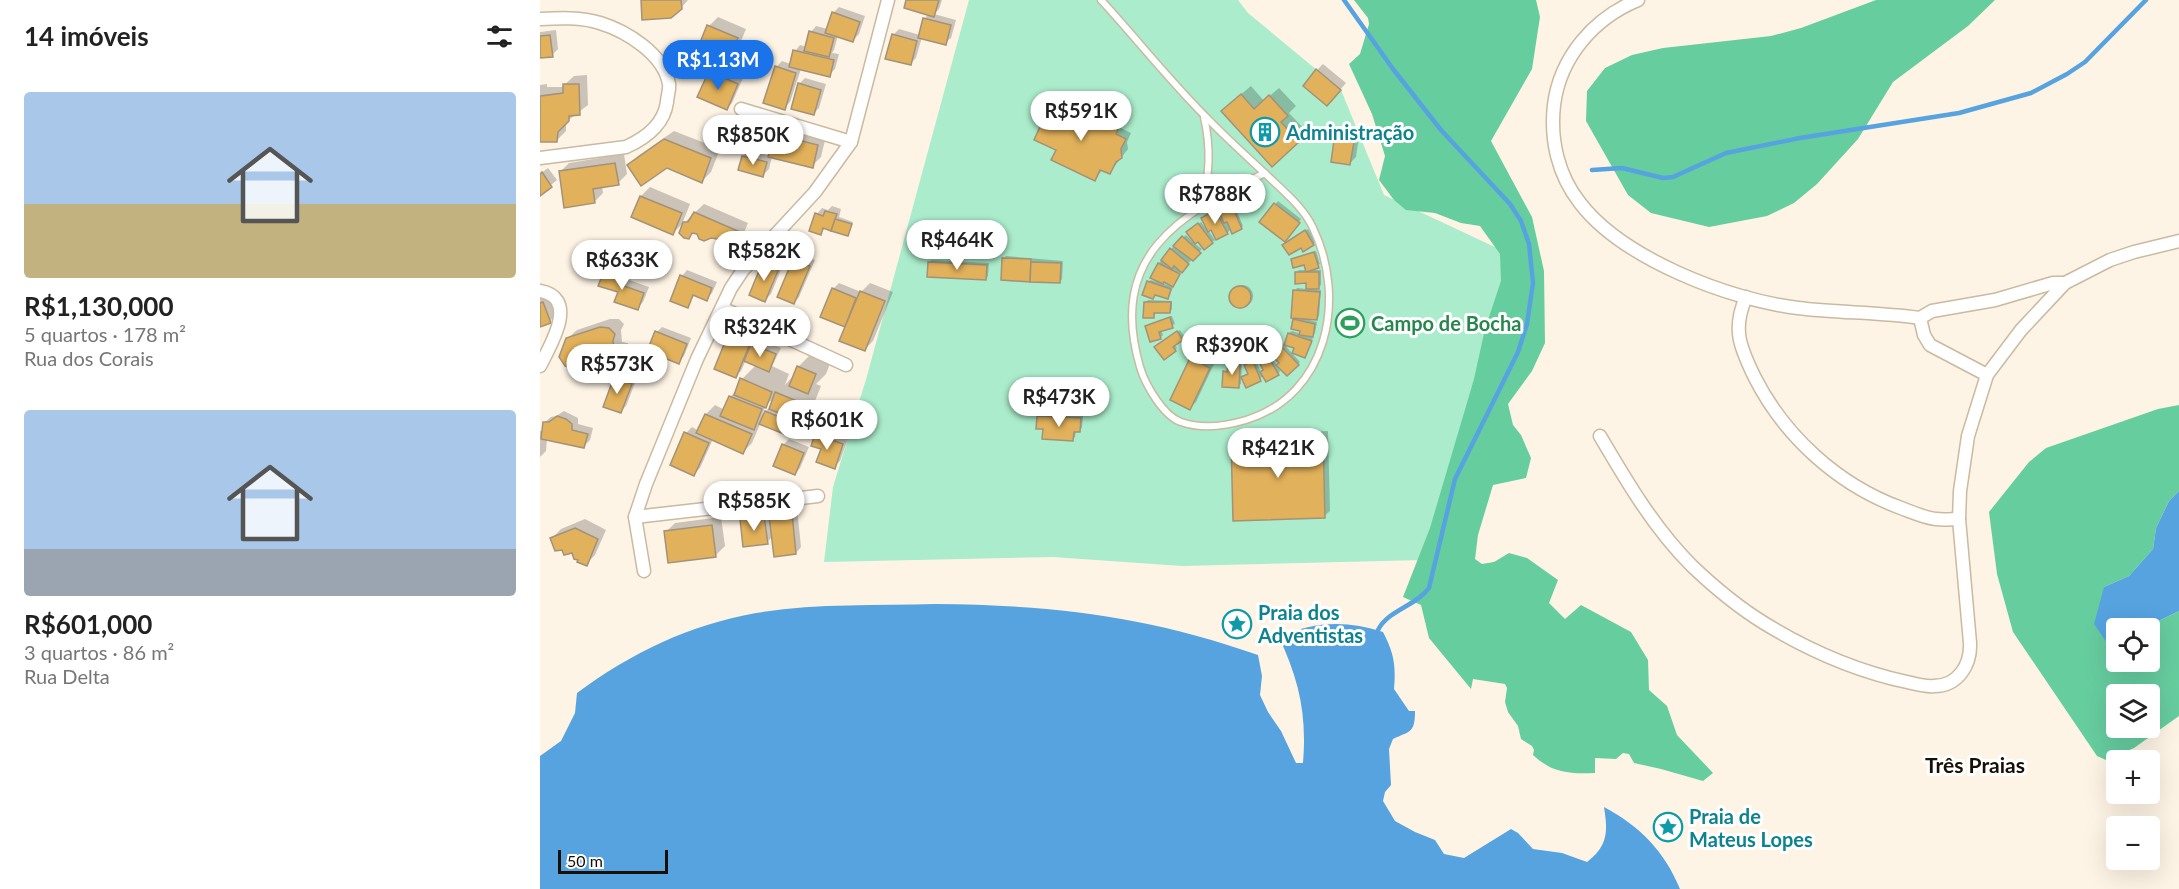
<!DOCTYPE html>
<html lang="pt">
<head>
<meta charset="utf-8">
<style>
  body { margin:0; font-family:Lato,sans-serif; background:#f2f2f2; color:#222; height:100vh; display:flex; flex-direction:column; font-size:22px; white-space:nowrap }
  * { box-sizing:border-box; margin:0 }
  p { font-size:20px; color:#767676 }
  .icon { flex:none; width:33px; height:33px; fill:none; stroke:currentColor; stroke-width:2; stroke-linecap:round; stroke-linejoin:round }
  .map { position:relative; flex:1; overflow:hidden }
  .panel { display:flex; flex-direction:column; background:#fff; width:540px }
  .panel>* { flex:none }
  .tools { position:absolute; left:1566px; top:618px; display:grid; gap:12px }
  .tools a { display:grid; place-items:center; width:54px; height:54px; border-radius:6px; background:#fff; box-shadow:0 6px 24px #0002; font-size:30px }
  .scale { position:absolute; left:18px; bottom:15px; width:110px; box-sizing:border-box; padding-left:6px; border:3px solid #161008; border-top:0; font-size:16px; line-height:21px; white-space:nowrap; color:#161008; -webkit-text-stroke:4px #fff; paint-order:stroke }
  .price { position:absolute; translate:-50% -51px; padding:0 14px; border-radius:21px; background:#fff; color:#222; font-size:20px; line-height:39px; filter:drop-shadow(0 2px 3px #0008) }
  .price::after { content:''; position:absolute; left:50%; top:36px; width:18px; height:14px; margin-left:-9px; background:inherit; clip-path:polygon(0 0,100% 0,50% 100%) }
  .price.active { background:#1a73e8; color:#fff }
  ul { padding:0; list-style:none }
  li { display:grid; align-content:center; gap:12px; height:318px; padding:0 24px }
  li span { display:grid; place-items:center; height:186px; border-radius:6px; color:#555 }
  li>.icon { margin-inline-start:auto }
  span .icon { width:108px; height:108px; fill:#fffc; stroke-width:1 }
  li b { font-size:26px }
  h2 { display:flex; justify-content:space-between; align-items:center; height:72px; padding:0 24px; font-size:26px }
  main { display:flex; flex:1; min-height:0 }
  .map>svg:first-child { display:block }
  .green { fill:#aaeccb }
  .forest { fill:#66cd9f; fill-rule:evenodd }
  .water { fill:#56a3e0 }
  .shadow { fill:#0003; fill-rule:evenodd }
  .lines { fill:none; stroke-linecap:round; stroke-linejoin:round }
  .stream { stroke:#56a3e0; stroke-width:4.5 }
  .building { fill:#e2b15b; stroke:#a2927a; stroke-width:1.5 }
  .service-casing { stroke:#c9baa1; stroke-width:9 }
  .minor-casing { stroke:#c9baa1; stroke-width:15 }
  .service { stroke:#fff; stroke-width:6 }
  .minor { stroke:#fff; stroke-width:12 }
  .labels { text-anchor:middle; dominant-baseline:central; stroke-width:6; stroke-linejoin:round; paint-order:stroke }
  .culture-label { font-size:20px; font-weight:bold; fill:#0d838f; stroke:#fff; text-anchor:start }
  .leisure-label { font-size:20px; font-weight:bold; fill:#27864d; stroke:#fff; text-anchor:start }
  .neighbourhood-label { font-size:21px; font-weight:bold; fill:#161008; stroke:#fff }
</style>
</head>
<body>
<main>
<section class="panel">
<h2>14 imóveis<svg class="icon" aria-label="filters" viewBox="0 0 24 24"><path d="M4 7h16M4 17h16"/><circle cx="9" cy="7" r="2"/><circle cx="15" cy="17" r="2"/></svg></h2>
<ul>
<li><span style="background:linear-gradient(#a9c7e8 60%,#c2b280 0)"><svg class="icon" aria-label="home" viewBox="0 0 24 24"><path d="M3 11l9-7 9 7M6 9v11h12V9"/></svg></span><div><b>R$1,130,000</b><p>5 quartos · 178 m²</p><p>Rua dos Corais</p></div></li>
<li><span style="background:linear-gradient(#a9c7e8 75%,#9aa5b1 0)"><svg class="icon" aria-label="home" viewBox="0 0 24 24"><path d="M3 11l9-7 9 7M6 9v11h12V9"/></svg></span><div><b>R$601,000</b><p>3 quartos · 86 m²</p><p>Rua Delta</p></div></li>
</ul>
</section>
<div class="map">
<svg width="1639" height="889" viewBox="0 0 1639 889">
  <rect width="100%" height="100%" fill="#fef4e5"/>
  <path class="green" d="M429,0H698L708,13L801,90L844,195L974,256L883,560L642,566L513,557L284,562L293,487L327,376Z"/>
  <g class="forest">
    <path d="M814,0H996L1000,17L992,69L951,141L992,217L1004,271L1005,343L992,371L968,404L973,425L981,435L991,458L986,478L953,485L938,535L935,559L942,564L954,562L969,553L987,558L1018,580L1009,603L1025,619L1041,605L1091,632L1108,660L1109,690L1127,706L1137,735L1173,773L1163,781L1121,769L1094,763L1089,754L1083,753L1076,759L1055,758V773C1029,774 1012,773 993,755L994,750L992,746L981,739L978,726L968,712L965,702L967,688L965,684L933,679L931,689L889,638L881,605L863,597L890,528L934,379L945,329L961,281L960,254L940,226L921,223L895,213L866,210L854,200L839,180L845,156L832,114L809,64L820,54L829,24L828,18Z"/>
    <path d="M1336,0H1455L1428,26L1353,82L1318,139L1277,184L1254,203L1227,216L1169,227L1111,213L1088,195L1046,121L1047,91L1065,68L1092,55L1123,48L1231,36L1261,28Z"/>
    <path d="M1639,405V491L1629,501L1616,528L1613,549L1589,576L1564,587L1567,643L1576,640V662H1610V628H1604L1639,611V716L1594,748L1566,760L1557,756L1473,632L1457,574L1449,512L1489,462L1506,448L1618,409ZM1576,694H1610V728H1576Z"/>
  </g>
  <g class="water">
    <path d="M1639,491V611L1604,628H1576V640L1567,643L1554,624L1564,587L1589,576L1613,549L1616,528L1629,501Z"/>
    <path d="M395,604C512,605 607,616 718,655L722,676L720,695L728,712L741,731L756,763H763C767,714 759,680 739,637C774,621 807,620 843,632C854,653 856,665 854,689L869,711H875C875,733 870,731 853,739L849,749L851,785L845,792L843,801L855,821L875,832L895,840L904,854L924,858L971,829L978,833L993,849L1022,853L1047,862C1068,846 1068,832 1064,807C1100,826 1125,852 1140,889H0V756L21,741L35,713L37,693C91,653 149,625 216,613C274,603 336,606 395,604Z"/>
  </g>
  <g class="shadow">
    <path d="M102,0H148L141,8Z"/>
    <path d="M367,0H402L399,9L394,14L416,20L411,38L405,43L382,37L376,58L370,64L353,35L359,29L380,35L384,19L389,14Z"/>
    <path d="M299,7L325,16L319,34L313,40L298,35L294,50L292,53L299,54L295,69L289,75L261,69L250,102L244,108L236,67L242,61L251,64L255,51L260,45L267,47L271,32L276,26L288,29L293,13Z"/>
    <path d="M178,17L206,29L201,41L218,48L212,62L203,71L183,63L179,67L203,78L192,103L187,108L170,72L177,65L171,63L169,65V26Z"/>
    <path d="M16,30L18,49L12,55L0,56V32Z"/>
    <path d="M783,64L806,83L793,98L777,70Z"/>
    <path d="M47,75L48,105L26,122V131L17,140L0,141V85L7,84V87H22L34,76Z"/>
    <path d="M265,78L286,84L279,108L273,114L259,84Z"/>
    <path d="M711,86L724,101L739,88L756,106L749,113L767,132L758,141L692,102Z"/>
    <path d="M516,102L535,111L543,103L584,121L581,128L591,133L587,142L588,149L570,172L563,169L555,179L518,150L510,108Z"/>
    <path d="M244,126L286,136L281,157L272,166L232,156L229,169L223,175L203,156L209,150L230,156L235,135Z"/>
    <path d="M802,128L820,130L816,157L810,163L796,134Z"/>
    <path d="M134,131L180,149L171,172L162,181L127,166L89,165L98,156Z"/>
    <path d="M84,154L87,174L78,183L62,186L63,193L54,202L20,172L29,163Z"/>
    <path d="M8,168L17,180L0,194V174Z"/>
    <path d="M110,187L150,204L142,224L133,233L101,196Z"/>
    <path d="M738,201L761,219L747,238L722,222Z"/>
    <path d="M693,202L703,226L701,228L691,229L687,233L672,228L668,230L675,240L665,248L658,240L654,243L662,249L641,271L635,282L625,280L622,283L633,287L630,295L627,297L616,293L613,298L608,282L611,280L618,282V280L612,277L619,263L631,249L646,235L653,242L651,230L661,222L667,230L665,216Z"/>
    <path d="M164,204L208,223L203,235L194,244L183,242L178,237L154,232L149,237L144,223Z"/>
    <path d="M292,206L301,209L299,217L313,222L308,234L286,227L281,233L277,214L282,208L288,210Z"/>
    <path d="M768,229L776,242L773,244L762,246L747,242Z"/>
    <path d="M776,251L780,264L769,270H781V285L776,290H781L779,316L777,319L769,318V320L777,322L775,333L771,337L773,338L765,356L756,347L749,333L752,331L761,334L762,330L754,320L757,317L755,291L757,288L767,289V282L756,273L759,270H767L765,263L752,259Z"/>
    <path d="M260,254L275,260L259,297L254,303V259Z"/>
    <path d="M230,256L244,262L231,294L225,300L224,262Z"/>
    <path d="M466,256L523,261L522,279L520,282L463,279L464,258Z"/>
    <path d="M392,260L449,263L448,276L446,279L389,262Z"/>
    <path d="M71,266L91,273L89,280L109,287L103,302L97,308L80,291L65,271Z"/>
    <path d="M147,270L177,282L172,293L166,299L155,294L147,306L142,276Z"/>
    <path d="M299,283L321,292L330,283L353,292L333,341L324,350L310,320L304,325L293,289Z"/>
    <circle cx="702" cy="296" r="11"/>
    <path d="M12,294L19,312L10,321L0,325V295L1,298Z"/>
    <path d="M608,300L632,301V309L630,311H616L614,317L605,303Z"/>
    <path d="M632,316L635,324L621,330L623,335L621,337L611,340L607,326Z"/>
    <path d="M70,319H79L84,324L81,330L82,342L88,343V350L79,359L52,362L27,339L37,330Z"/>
    <path d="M122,327L151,338L144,356L138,362L117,332Z"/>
    <path d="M640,330L644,336L634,344L637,348L635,350L618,345Z"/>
    <path d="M194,332L214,340L212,346L218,339L241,348L232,366L249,374L245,385L255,374L258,367L276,349L293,356L286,374L276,384L281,386L275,401L257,419L253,417L250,426L244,432L221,422L212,443L203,452L173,439L160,468L154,474L146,433L152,427L159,431L166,414L175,405L185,410L190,397L196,391L202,379L216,365L206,360L201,371L195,376L176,368L188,338ZM236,396L231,406L222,415L226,405Z"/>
    <path d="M743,343L760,362L747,374L741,363L732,354Z"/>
    <path d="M657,353L675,362L656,402L650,408L651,359Z"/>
    <path d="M730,354L740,371L738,374L724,376L707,386L703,377L709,373L706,365L716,360L721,373L725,369L722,358Z"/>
    <path d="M691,360L702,361L701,384L698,386L684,372L688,370L689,362Z"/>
    <path d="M81,372L97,378L86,406L80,412L75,378Z"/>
    <path d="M24,411L38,418V424L53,428L50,440L44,446L7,439L6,451L0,457V431H4L5,422L11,417L16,416Z"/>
    <path d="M501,414L543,416L542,428L536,431L535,437L533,439L504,428L498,417Z"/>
    <path d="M282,429L308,438L300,461L294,467L276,435Z"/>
    <path d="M788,431L790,511L784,516L692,440L698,434Z"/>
    <path d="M249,439L269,447L260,468L255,474L243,445Z"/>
    <path d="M257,508L261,547L256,553L233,536L227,542L202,520L207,514L230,511V517L237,511Z"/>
    <path d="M181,517L185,546L176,555L126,532L135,523Z"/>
    <path d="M45,519L66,530L55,555L46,564L32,552L12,538L21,529Z"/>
  </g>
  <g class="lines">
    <g class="stream">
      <path d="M804,0L853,69L901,130L970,204L981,221L989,244L993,283L987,324L978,352L915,479L889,588C876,606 848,610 838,630"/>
      <path d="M1052,170L1082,168L1123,178L1133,177L1186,153L1260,138L1419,113L1491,93L1527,74L1545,62L1606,0"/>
    </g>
  </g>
  <g class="building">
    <path d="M101,0H141L142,9L131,18L102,20Z"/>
    <path d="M366,0H399L394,17L364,8Z"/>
    <path d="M292,12L320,22L313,42L285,33Z"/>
    <path d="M383,18L411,25L406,45L378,38Z"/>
    <path d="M167,25L198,38L193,50L210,57L203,73L181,64L180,68L170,64L169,67L153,60Z"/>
    <path d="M269,31L294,38L289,57L264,51Z"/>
    <path d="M352,34L377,41L371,65L345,59Z"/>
    <path d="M10,35L13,57L0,58V36Z"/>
    <path d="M253,50L294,60L290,77L249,67Z"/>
    <path d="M235,66L256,73L245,110L223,103Z"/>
    <path d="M776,69L801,90L787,106L763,86Z"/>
    <path d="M169,71L198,84L187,110L157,97Z"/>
    <path d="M258,83L281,90L274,115L251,109Z"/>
    <path d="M23,84H39L40,115L29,116V121L18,132L17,142H0V96L23,93Z"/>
    <path d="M701,94L714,109L729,95L748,116L741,122L759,142L732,167L681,111Z"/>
    <path d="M509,107L532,118L536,108L579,127L576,134L586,139L581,149L582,158L576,162L570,174L560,170L555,181L511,160L516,150L494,140Z"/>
    <path d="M795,133L815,136L810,165L791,162Z"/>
    <path d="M234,134L278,145L273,168L228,157Z"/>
    <path d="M124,139L171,158L162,183L127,168L101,186L87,165Z"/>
    <path d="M202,156L227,162L223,177L198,170Z"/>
    <path d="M75,163L79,185L53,189L55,203L24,208L19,171Z"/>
    <path d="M2,172L12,187L0,196V174Z"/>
    <path d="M100,196L142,213L133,235L91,217Z"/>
    <path d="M691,203L702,229L692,234L687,222L684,223L678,209Z"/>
    <path d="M734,203L760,223L745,242L719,222Z"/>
    <path d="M675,210L688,234L676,240L671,230L668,232L661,218Z"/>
    <path d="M285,211L297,214L291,231L283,228L281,235L269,231L275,213L283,216Z"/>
    <path d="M154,212L200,232L195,246L183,247L182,242L177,239L171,238L164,241L159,239L157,234L152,233L149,239L144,238L139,233L143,222H148Z"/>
    <path d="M295,219L312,224L308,236L291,231Z"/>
    <path d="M658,223L673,243L664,250L658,242L655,244L646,232Z"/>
    <path d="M765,230L774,245L763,252L761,248L749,255L742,245Z"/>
    <path d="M642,236L661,253L653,261L633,246Z"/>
    <path d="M630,248L649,264L642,273L634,266L632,269L621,260Z"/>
    <path d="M774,252L779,268L766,272L764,265L753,268L751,259Z"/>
    <path d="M462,258L491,259L490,282L461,280Z"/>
    <path d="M253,259L270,266L254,304L237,297Z"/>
    <path d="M223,261L239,268L225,302L209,295Z"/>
    <path d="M388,262L447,265L446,280L387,277Z"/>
    <path d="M491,262L521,263L520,283L490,282Z"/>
    <path d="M618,263L640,274L633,287L624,282L623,284L610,278Z"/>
    <path d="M64,271L87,279L84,286L104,293L98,310L74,302L78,292L58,286Z"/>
    <path d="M755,272H779V289H766V283L755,284Z"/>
    <path d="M140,275L172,288L167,301L153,295L148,308L130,301Z"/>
    <path d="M607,281L631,289L628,299L615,295L613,299L602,295Z"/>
    <circle cx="700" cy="297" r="11"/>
    <path d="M292,288L316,298L305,327L280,317Z"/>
    <path d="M753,290L780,292L777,320L751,318Z"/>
    <path d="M320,291L345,301L325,351L299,341Z"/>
    <path d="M3,302L11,323L0,327V303Z"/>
    <path d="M604,302H631L630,313H614V318H603Z"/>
    <path d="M630,317L633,328L619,332L621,339L610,342L605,326Z"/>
    <path d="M753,319L775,324L773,337L759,335L760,331L751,329Z"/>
    <path d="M60,327L69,328L75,334L73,341L74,351L80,352V361L59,370L52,368L51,364L36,370L25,366L19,357L26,338Z"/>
    <path d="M115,331L147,344L139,364L107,351Z"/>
    <path d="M637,331L643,340L633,347L636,351L624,360L614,347Z"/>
    <path d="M748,333L772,341L765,358L752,353L754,348L744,345Z"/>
    <path d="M187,337L209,346L196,378L174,369Z"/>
    <path d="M211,344L236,354L229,372L204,361Z"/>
    <path d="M739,344L759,365L747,376L736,365L739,363L730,354Z"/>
    <path d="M727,355L739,375L726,382L720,372L723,370L718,360Z"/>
    <path d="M650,358L670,368L650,410L630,400Z"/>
    <path d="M713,361L721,381L706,388L701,377L708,374L704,365Z"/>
    <path d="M688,362L700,363L699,388L682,387L683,371L687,372Z"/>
    <path d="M257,366L276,374L268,394L249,386Z"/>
    <path d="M74,377L92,384L81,413L63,407Z"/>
    <path d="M200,378L232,392L226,408L194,395Z"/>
    <path d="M235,392L264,404L257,420L229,409Z"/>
    <path d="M189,396L222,409L214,430L180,416Z"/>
    <path d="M225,411L249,421L244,434L219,424Z"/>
    <path d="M165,414L212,434L203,454L156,433Z"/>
    <path d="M17,416L26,419L32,424V430L48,434L44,448L1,439L3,422H9Z"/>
    <path d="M497,416L541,418L540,432H534L533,441L502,439L503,429H496Z"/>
    <path d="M144,432L169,443L154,476L130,465Z"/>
    <path d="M275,434L303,444L295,469L276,462L281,449L271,446Z"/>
    <path d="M783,436L785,518L693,521L691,439Z"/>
    <path d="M242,444L264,453L255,475L233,466Z"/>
    <path d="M252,513L256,554L234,557L229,516Z"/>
    <path d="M224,516L228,544L203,547L200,519Z"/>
    <path d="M172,525L176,557L128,563L124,531Z"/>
    <path d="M35,528L58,539L47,566L37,562L38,560L34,559L32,553L24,555L22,550L15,551L10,538Z"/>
  </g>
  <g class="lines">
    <g class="service-casing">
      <g id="service">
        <path d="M561,0C596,38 628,79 665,116C687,139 711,160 733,181C748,195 765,210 773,228C807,299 788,395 706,420C686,426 661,429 641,422C623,416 605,384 600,367C568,257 637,215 725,173"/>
        <path d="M661,206C670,175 671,148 664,117"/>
      </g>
    </g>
    <g class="minor-casing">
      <g id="minor">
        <path d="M1098,0C1054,18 1020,57 1014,105C1010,140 1018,175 1040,203C1083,259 1190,300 1258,308C1298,313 1339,312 1380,318L1392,311L1455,300L1513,283H1525"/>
        <path d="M0,19C20,18 41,17 60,23C86,31 124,54 129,84C130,89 127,97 127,102C124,125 106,138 86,147L0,158"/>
        <path d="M201,109L311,142"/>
        <path d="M0,291C40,298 10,346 0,366"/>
        <path d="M1206,297C1192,329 1200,347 1214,376C1244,436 1298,485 1361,508C1372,512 1385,518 1396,519C1404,520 1412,519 1419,519"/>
        <path d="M182,308L306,365"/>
        <path d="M1380,318L1384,335L1390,345L1447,375"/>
        <path d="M1060,436C1087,482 1114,528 1152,566C1174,587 1198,607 1224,623C1268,650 1316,671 1367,682C1376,684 1385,687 1394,686C1418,686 1431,665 1430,643L1419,519L1420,491L1428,436L1447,375L1481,330L1525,283L1570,260L1594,252L1639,241"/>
        <path d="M95,517L278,496"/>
        <path d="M104,571L95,517L106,484L157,359L191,288L203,270L275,192L311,142L348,0"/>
      </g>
    </g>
    <use href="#service" class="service"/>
    <use href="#minor" class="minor"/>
  </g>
  <defs>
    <g id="building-ring" transform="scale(1.5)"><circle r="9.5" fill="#fff" stroke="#0f9aa8" stroke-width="1.5"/><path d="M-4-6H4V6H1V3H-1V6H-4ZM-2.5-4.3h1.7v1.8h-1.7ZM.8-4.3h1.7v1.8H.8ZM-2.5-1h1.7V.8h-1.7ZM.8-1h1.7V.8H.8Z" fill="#0f9aa8"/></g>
    <g id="stadium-ring" transform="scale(1.5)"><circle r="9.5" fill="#fff" stroke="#2e9e5b" stroke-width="1.5"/><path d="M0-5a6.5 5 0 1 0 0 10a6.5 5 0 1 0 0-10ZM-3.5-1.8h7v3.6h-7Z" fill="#2e9e5b"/></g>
    <g id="sight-ring" transform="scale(1.5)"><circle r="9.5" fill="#fff" stroke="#0f9aa8" stroke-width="1.5"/><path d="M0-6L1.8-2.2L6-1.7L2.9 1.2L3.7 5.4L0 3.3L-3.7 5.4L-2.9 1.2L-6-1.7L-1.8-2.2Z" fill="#0f9aa8"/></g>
  </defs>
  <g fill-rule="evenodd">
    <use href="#building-ring" x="725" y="132"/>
    <use href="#stadium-ring" x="810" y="323"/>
    <use href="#sight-ring" x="697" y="624"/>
    <use href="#sight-ring" x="1128" y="827"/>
  </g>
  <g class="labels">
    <g class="culture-label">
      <text x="746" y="132">Administração</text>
      <text x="718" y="612">Praia dos<tspan x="718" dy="23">Adventistas</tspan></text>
      <text x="1149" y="816">Praia de<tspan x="1149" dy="23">Mateus Lopes</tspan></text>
    </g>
    <g class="leisure-label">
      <text x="831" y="323">Campo de Bocha</text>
    </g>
    <g class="neighbourhood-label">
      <text x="1435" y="764">Três Praias</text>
    </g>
  </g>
</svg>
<div class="tools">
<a><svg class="icon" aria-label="locate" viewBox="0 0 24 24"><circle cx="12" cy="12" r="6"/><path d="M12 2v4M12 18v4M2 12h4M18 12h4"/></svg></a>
<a><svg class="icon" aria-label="layers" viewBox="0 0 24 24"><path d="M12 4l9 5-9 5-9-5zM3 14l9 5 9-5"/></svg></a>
<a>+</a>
<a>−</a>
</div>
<div class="scale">50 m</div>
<b class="price active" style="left:178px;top:91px">R$1.13M</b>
<b class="price" style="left:541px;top:142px">R$591K</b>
<b class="price" style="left:213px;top:166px">R$850K</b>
<b class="price" style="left:675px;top:225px">R$788K</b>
<b class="price" style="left:417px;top:271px">R$464K</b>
<b class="price" style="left:224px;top:282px">R$582K</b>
<b class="price" style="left:82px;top:291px">R$633K</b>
<b class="price" style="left:220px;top:358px">R$324K</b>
<b class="price" style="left:692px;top:376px">R$390K</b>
<b class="price" style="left:77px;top:395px">R$573K</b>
<b class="price" style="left:519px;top:428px">R$473K</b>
<b class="price" style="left:287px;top:451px">R$601K</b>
<b class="price" style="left:738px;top:479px">R$421K</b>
<b class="price" style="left:214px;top:532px">R$585K</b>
</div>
</main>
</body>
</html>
